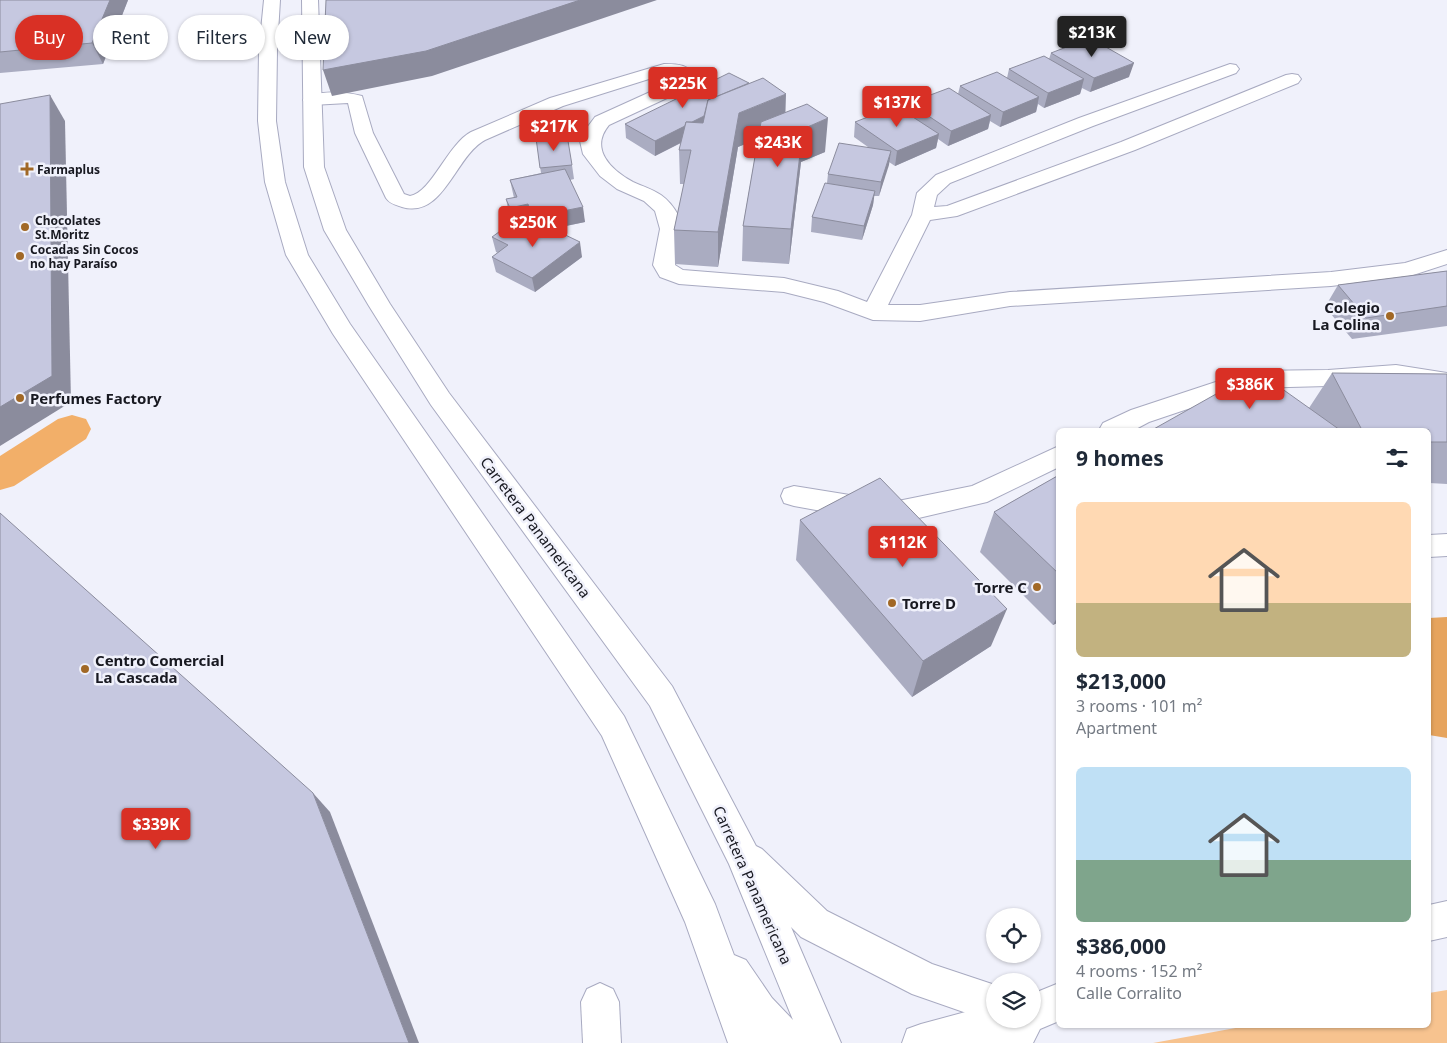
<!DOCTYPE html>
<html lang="en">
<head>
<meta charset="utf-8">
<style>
  body { margin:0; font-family:"Noto Sans",sans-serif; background:#f6f6f7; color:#1f2937; height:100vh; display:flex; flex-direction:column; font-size:19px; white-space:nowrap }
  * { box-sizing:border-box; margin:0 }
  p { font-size:16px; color:#747a83 }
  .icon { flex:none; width:28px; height:28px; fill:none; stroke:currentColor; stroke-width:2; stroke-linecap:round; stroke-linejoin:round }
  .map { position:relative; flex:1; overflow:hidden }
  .panel { position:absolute; left:1056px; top:428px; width:375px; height:600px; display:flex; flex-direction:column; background:#fff; border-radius:8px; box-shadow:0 1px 4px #0004 }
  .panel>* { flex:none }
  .hud { position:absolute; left:15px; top:15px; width:475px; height:45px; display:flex; gap:10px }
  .fabs { position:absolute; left:986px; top:908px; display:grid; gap:10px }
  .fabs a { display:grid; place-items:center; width:55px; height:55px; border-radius:50%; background:#fff; box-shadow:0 1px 4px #0004; font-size:25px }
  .price { position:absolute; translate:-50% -42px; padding:0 11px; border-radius:5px; background:#d93025; color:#fff; font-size:16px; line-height:32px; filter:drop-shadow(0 1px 2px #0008) }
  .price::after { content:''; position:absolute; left:50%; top:30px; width:15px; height:11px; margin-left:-8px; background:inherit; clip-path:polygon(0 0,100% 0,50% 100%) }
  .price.active { background:#222; color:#fff }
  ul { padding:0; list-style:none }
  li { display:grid; align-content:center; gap:10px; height:265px; padding:0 20px }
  li span { display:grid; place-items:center; height:155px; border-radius:8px; color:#555 }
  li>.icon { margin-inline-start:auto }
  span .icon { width:90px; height:90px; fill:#fffc; stroke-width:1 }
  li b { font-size:21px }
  h2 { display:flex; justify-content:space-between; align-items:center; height:60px; padding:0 20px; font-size:21px }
  .pill { padding:0 18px; border-radius:22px; background:#fff; box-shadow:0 1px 4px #0004; font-size:18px; line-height:45px }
  .pill.active { background:#d93025; color:#fff }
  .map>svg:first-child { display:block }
  .green { fill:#f7c38f }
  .forest { fill:#e6a45e }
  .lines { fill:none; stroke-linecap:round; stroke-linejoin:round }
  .canal { fill:#f2af69; fill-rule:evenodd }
  .street-casing { stroke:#a8aac1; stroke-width:2 }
  .primary-casing { stroke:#a8aac1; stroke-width:2 }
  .street { fill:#fff; fill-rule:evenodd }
  .primary { fill:#fff; fill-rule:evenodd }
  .wall { fill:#aaacc1 }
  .shaded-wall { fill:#8b8c9d }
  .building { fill:#c6c8e0; stroke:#8b8c9d }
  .poi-dot { fill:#a16826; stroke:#f0f1fb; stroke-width:2 }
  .labels { text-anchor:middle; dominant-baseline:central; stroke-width:5; stroke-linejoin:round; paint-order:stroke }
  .far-poi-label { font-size:12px; font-weight:bold; fill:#181921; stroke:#f0f1fb; text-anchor:start }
  .poi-label { font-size:15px; font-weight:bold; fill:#181921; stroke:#f0f1fb; text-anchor:start }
  .street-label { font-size:15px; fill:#181921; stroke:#f0f1fb }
</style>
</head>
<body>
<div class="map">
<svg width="1447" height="1043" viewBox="0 0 1447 1043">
  <rect width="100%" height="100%" fill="#f0f1fb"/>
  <path class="green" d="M1447,990V1043H1153L1252,1025H1429V993Z"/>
  <path class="forest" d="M1447,617V738L1429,735V618Z"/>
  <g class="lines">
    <path class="canal" d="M72,415L86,419L91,429L86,439L14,486L0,490V456L58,419Z"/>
    <g class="street-casing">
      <g id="street">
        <path d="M664,64C676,64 693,64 693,80L682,91L609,125C589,149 611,170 633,182C642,186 652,189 661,195C668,200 674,207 678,215C684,231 678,249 675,265L683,270L784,278L838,291L867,302L912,215L917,193L936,175L1079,118L1230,64L1236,65L1239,69L1236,73L1093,126L950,183L937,195L934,207L947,206L1121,142L1286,75L1292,74L1298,75L1301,79L1298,83L1135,150L957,216L930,220L888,305H920L1010,292L1331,272L1405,263L1447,250V264L1407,277L1331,286L1010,306L920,321L873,320L824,302L784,292L679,284L660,277L653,265L660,229L655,211L644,201L617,189L600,176L583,154L580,141L583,133L595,117L670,83L675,78L672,74L649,79L563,106L485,140C455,156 444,219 402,207C396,205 390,204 386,198L355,133L348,103L312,105L306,104L303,100L306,96C325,91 343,91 362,96L373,133L404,194L410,196C432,192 447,145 471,132L550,98Z"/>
        <path d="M1396,365L1447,373V391L1396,381L1328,386L1250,388L1149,422L1134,430H1099L1103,423L1131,410L1249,371L1328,370Z"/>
        <path d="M1059,446V467L987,502L893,524L794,506L784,503L781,496L784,489L794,486L893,502L972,486Z"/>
        <path d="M1447,534V556L1429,557V535Z"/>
        <path d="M1447,901V937L1429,941V905Z"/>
        <path d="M600,983L613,989L619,1002L621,1043H583L581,1002L587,989Z"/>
        <path d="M1059,983V1021L1040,1029L1033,1043H902L907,1029L921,1024L995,1004V1019H1032V994Z"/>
      </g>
    </g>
    <g class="primary-casing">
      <path id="primary" d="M264,0H280L277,50L276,121L285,182L308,255L350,324L624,716L715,904L734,955L746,960L772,998L793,1020L729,864L650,706L431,405L369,306L324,230L304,167L302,0H318L324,167L346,230L390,304L449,393L672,686L756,846L762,849L827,911L932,964L995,985V1019H1005L995,1023L912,994L801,937L791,927L841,1043H728L685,922L602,736L333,334L286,255L265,182L258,121L259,50Z"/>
    </g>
    <use href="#street" class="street"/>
    <use href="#primary" class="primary"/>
  </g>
  <g class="wall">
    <path d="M0,0H128L103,64L0,73Z"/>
    <path d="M1051,53L1129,77L1090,92L1082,88L1080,94L1044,108L1038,104L1036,112L1000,127L990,121L988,129L948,146L938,139L936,148L895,166L889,162L879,196H874L873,205L862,240L811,232L812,217L827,183L828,174L868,147L854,137L855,122L908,113L909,103L958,94L960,86L1007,78L1009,69L1049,59Z"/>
    <path d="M785,112L825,152L801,162L789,264L742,261L743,226L758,139L738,147L718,267L675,264L674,230L684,184H680L679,150L681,143L655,156L626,138L625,124Z"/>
    <path d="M536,138L572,165L574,179L570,180L585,222L552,229L582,257L535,292L496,272L492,257L498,253L496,252L492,237L513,235L532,222L531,219L512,223L509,214L506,199L514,198L510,180L541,173Z"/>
    <path d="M1447,271V326L1352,339L1325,307L1338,285Z"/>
    <path d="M1332,373L1447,374V484L1429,483V430H1152L1309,408Z"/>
    <path d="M1059,475V622L1053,625L980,552L994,512Z"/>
    <path d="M800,520L991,646L912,697L796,560Z"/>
  </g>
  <g class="shaded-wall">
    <path d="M110,0H128L103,64L92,43Z"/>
    <path d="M580,0H657L432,76L332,96L323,70Z"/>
    <path d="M1134,63L1129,77L1090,92L1094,78Z"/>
    <path d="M1084,79L1080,94L1044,108L1048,93Z"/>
    <path d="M758,88V103L655,156V141Z"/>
    <path d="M786,94L785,127L738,147L718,267V232L739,113Z"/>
    <path d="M50,95L65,121L71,402L0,446V407Z"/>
    <path d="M1039,97L1036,112L1000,127L1003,112Z"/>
    <path d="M991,115L988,129L948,146L951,131Z"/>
    <path d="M828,118L825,152L801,162L789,264L791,229L803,129Z"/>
    <path d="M939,134L936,148L895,166L897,151Z"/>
    <path d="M891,151L889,165L879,196L881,182Z"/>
    <path d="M875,191L873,205L862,240L864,226Z"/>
    <path d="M528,204L531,219L512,223L510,208Z"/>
    <path d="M583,207L585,222L536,232L533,217Z"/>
    <path d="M580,242L582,257L535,292L532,278Z"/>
    <path d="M1007,609L991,646L912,697L923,661Z"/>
    <path d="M1059,614V622L1053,625Z"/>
    <path d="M313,793L330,812L419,1043H409Z"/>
  </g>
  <g class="building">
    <path d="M0,0H110L92,43L0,52Z"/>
    <path d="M326,0H580L426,51L323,70Z"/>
    <path d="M1090,38L1134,63L1094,78L1051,53Z"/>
    <path d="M1044,56L1084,79L1048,93L1009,69Z"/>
    <path d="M997,72L1039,97L1003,112L960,86Z"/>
    <path d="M729,73L749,83L708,100L704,116L692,122H686L685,126L655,141L625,124Z"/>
    <path d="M763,78L786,94L739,113L718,232L674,230L691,150H679L686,122L703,123L708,100Z"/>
    <path d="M949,88L991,115L951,131L909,103Z"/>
    <path d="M50,95L52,376L0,407V104Z"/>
    <path d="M807,104L828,118L803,129L791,229L743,226L761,122Z"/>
    <path d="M896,106L939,134L897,151L855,122Z"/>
    <path d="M567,135L572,165L540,168L536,138Z"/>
    <path d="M839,143L891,151L881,182L828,174Z"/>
    <path d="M565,169L583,207L533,217L528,204L510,208L506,199L517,197L510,180Z"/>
    <path d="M825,183L875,191L864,226L812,217Z"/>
    <path d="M534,220L580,242L532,278L492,257L508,245L492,237L503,229L513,235Z"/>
    <path d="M1447,271V306L1366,318L1338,285Z"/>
    <path d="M1257,371L1340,430H1152Z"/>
    <path d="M1332,373L1447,374V442H1429V430H1362Z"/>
    <path d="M1059,475V574L994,512Z"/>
    <path d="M880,478L1007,609L923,661L800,520Z"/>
    <path d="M0,513L313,793L409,1043H0Z"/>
  </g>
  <g class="poi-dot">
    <path d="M24.5 161.5h5v5h5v5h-5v5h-5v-5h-5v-5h5z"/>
    <circle cx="25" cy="227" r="5"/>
    <circle cx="20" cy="256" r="5"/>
    <circle cx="1390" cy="316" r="5"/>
    <circle cx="20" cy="398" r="5"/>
    <circle cx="1037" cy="587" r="5"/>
    <circle cx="892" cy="603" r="5"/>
    <circle cx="85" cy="669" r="5"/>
  </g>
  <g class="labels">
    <g class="far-poi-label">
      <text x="37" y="169">Farmaplus</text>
      <text x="35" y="220">Chocolates<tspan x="35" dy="14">St.Moritz</tspan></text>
      <text x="30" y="249">Cocadas Sin Cocos<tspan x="30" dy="14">no hay Paraíso</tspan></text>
    </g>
    <g class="poi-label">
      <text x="1380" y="307" text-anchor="end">Colegio<tspan x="1380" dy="17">La Colina</tspan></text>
      <text x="30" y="398">Perfumes Factory</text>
      <text x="1027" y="587" text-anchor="end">Torre C</text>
      <text x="902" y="603">Torre D</text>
      <text x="95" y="660">Centro Comercial<tspan x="95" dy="17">La Cascada</tspan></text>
    </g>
    <g class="street-label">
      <text transform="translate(536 527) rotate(53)">Carretera Panamericana</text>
      <text transform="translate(753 885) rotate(66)">Carretera Panamericana</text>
    </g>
  </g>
</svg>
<div class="fabs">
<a><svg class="icon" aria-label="locate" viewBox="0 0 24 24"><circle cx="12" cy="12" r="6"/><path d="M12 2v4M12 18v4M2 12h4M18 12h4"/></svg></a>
<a><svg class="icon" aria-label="layers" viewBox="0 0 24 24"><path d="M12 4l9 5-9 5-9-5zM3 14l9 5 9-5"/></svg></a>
</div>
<b class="price active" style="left:1092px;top:58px">$213K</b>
<b class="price" style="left:683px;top:109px">$225K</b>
<b class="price" style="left:897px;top:128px">$137K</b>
<b class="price" style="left:554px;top:152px">$217K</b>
<b class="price" style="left:778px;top:168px">$243K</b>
<b class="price" style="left:533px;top:248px">$250K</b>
<b class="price" style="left:1250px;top:410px">$386K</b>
<b class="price" style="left:903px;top:568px">$112K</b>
<b class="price" style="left:156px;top:850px">$339K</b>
<div class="hud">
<a class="pill active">Buy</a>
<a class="pill">Rent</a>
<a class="pill">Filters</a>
<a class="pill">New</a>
</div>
<section class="panel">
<h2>9 homes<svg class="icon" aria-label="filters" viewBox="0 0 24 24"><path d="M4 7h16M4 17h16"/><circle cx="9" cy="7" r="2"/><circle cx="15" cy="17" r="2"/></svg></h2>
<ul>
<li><span style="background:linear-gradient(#ffd9b3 65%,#c2b280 0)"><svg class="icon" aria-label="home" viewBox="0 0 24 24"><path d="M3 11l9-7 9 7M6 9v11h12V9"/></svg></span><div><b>$213,000</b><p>3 rooms · 101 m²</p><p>Apartment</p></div></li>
<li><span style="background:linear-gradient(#bfe0f5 60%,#7fa58c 0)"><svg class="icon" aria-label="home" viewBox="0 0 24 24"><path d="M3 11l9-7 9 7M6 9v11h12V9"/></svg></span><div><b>$386,000</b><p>4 rooms · 152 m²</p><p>Calle Corralito</p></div></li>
</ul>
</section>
</div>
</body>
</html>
